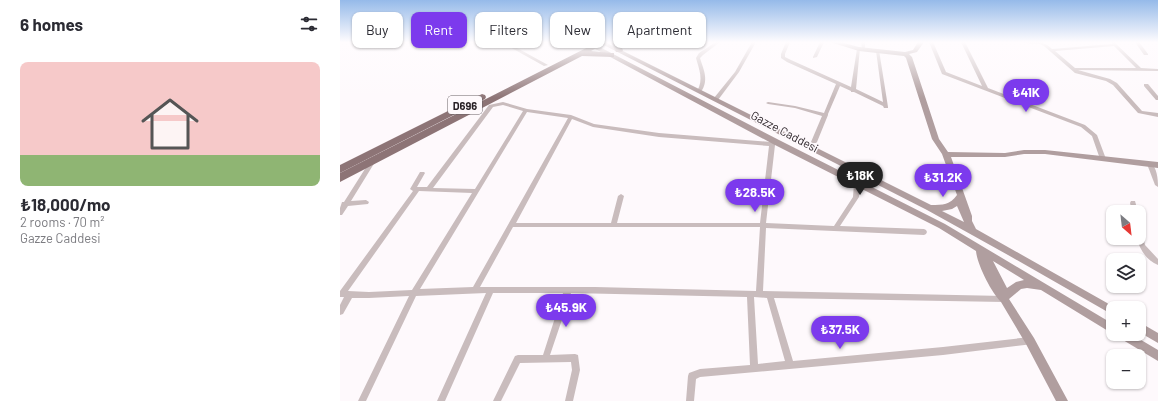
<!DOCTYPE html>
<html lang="en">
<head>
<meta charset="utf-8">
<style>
  body { margin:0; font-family:Barlow,sans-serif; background:#f2f2f3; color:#2b2b33; height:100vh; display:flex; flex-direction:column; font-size:15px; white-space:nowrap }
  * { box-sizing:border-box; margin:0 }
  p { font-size:13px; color:#7c7c81 }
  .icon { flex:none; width:22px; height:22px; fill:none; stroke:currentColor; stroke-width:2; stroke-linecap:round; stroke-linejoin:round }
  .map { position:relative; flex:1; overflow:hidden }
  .sheet { display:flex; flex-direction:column; background:#fff; width:340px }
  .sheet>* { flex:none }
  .banner { position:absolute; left:12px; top:12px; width:380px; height:36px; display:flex; gap:8px }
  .needle { width:26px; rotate:152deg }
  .buttons { position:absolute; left:766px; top:205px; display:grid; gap:8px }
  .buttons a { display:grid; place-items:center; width:40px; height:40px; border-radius:8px; background:#fff; box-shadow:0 1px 3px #0004; font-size:20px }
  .price { position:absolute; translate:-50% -34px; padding:0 9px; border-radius:14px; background:#7c3aed; color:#fff; font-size:13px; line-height:26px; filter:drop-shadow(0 1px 2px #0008) }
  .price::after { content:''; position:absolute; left:50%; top:24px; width:12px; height:9px; margin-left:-6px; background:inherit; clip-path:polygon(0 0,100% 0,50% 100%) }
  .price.active { background:#222; color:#fff }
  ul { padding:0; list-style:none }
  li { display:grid; align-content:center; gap:8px; height:212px; padding:0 20px }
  li span { display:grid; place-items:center; height:124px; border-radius:8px; color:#555 }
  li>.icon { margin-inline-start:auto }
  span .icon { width:72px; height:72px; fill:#fffc; stroke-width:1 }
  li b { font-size:17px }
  h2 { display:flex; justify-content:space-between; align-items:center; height:48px; padding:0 20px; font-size:17px }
  .chip { padding:0 14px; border-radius:8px; background:#fff; box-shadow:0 1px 3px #0004; font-size:14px; line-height:36px }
  .chip.active { background:#7c3aed; color:#fff }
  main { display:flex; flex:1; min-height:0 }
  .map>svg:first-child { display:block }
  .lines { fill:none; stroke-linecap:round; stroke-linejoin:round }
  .street { fill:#c9bcbd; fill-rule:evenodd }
  .secondary { fill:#b09e9f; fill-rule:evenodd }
  .highway { fill:#8d7476; fill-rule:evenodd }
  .labels { text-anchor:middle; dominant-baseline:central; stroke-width:3; stroke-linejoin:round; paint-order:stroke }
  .shield { fill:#fef9fc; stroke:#686065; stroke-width:1 }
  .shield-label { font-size:11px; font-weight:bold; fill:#271f24 }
  .street-label { font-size:12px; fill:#271f24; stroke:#fef9fc }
</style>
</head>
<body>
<main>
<section class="sheet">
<h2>6 homes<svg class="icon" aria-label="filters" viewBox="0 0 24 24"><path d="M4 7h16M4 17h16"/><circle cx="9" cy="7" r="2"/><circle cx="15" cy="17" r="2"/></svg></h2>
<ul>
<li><span style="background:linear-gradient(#f6c9c9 75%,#8fb573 0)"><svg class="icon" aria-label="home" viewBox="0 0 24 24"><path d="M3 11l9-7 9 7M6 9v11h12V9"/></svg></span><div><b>₺18,000/mo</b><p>2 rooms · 70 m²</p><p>Gazze Caddesi</p></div></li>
</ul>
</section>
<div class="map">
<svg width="818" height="401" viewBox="0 0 818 401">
  <rect width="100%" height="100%" fill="#fef9fc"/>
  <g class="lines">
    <g class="street">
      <path d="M81,42H85L88,45L85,46Z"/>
      <path d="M161,42H166L208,65L204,66Z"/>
      <path d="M376,42H380L363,55L360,58C364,71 369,80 361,92H357V91C364,80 359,69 356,58L359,53Z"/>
      <path d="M412,42H416L399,72L378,100H374V98L395,72Z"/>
      <path d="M446,42H450L445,54V57L451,60L511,87L517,49L520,48L516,89L543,102L536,51L539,50L548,107V108H544L543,106L514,92H511V91L500,86L488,114V115L477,142L476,143H472L471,142L482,116L455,108L428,104L426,103L428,102L455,106L484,113L496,84L447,62L441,58V54Z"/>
      <path d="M480,42H484L477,57L473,58V57Z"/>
      <path d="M521,42H525V50L522,49Z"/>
      <path d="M589,42H593L606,72L642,86L621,42H625L648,88L745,125L757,135L766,159L765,160L763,161L760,159L752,136L741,127L602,74Z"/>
      <path d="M682,42C695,41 702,40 712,49L772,44V42H774L801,68L818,69V71L738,70L770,79L777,83L802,111L818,113V117L798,113L773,85L766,81L735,73L704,46L700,44L684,43ZM774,46L796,68H735L715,51Z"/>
      <path d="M795,42H799L808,54V55H804Z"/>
      <path d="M804,84H808L818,96V100H816L804,86Z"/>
      <path d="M163,102L187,109L231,115L254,124L319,133L431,142H436L437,143L435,145L426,223L494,226L513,197L514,183L517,181L520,183L519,197L500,226L584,229L586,230L587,232L586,234L584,235L426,228L423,291L664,296L667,297L668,299L667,301L664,302L434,298L453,361L603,347L690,337L693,338L694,341L693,344L603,355L360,377L356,379L354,401H346L348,376L349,373L360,369L410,365L407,297L231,293L210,355L235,354L238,355L240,370L233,401H225L232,370L231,362L180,363L161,401H153L175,356L178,355H203L223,293H153L105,401H97L146,293L76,296L26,401H18L69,296L29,298H12L3,314L0,315V305L4,297H0V291L73,191L70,189L80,172H84L85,173L77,187H87L149,105ZM163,105L183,111L135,189L93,188L153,107ZM187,112L228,118L133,287L80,289ZM232,119L253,127L319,137L429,146L420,223H277L284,196L281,194L278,196L271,223H176ZM79,191L132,193L72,290L29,292L8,291ZM173,227H420L416,291L255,287H140ZM414,297L427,298L445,361L418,364Z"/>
      <path d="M32,160L35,162L11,201L26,200L29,202L28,204L8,206L2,215H0V208L2,202H4L30,161Z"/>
      <path d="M810,162C817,167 818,179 818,187L815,185L807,164Z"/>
      <path d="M791,201H795L798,212H792L790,203Z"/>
      <path d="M799,229L801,230L802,232L805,245L818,259V265C807,261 799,249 797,238H799Z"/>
    </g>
    <g class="secondary">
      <path d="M246,42H250L439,140L605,224L773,324V334L701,290L687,288L681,289L669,299L694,338L728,401H716L686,344L661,302C651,292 637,264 636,251L599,228L433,144L246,44ZM653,261L684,280L676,282L667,288Z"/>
      <path d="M258,42H265L591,205C603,205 610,205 617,195L602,154L592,139L566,58L564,56L519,51L493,43L492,42H500L519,47L565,52L573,50L578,42H584L577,52L569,54L572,57L599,139L608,152L665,153L684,150H705L818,162V168L705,154H684L665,157H611L632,216V221L636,229L776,308H773V315L668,255L587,210ZM617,206L624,222L602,211L612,209Z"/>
      <path d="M799,322L818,333V343L799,332Z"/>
      <path d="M777,334H791L818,350V361L778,337Z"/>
    </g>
    <g class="highway">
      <path d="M258,42H267L251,51L271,53H274V57L242,56L0,182V173Z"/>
      <path d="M271,42H279L283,50L282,52H276Z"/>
      <path d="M142,94L145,95L146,97L145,99L0,173V165Z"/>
    </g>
  </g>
  <linearGradient id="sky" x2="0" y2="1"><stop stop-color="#95bae9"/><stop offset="0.43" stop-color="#fffcfe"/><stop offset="1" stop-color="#fffcfe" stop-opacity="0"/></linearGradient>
  <rect width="818" height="98" fill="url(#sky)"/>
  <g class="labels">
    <rect class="shield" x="108" y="96" width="34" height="18" rx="3"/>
    <g class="shield-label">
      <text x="125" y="105">D696</text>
    </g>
    <g class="street-label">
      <text transform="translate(445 131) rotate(28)">Gazze Caddesi</text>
    </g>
  </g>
</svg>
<div class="buttons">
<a><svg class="needle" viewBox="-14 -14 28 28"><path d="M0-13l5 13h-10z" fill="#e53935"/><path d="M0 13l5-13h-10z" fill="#7c7c81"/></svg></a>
<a><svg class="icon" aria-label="layers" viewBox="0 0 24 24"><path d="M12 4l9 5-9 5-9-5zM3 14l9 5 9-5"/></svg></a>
<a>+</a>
<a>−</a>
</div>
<b class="price" style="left:686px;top:113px">₺41K</b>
<b class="price active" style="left:520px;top:196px">₺18K</b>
<b class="price" style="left:603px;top:198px">₺31.2K</b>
<b class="price" style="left:415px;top:213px">₺28.5K</b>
<b class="price" style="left:226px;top:328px">₺45.9K</b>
<b class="price" style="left:500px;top:350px">₺37.5K</b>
<div class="banner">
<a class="chip">Buy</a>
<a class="chip active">Rent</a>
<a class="chip">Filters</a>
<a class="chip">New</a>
<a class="chip">Apartment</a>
</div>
</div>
</main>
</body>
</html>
